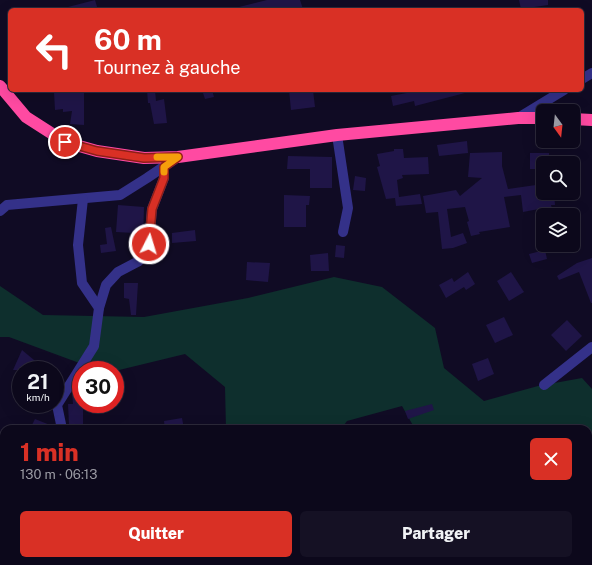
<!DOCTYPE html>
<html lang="fr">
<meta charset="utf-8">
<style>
:root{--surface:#0c081b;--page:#151124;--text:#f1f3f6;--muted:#9a9aa3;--line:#2c293a;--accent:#d93025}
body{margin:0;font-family:"Public Sans",sans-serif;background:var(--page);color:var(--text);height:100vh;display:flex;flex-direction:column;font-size:15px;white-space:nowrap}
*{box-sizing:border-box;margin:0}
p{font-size:13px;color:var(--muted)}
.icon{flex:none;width:22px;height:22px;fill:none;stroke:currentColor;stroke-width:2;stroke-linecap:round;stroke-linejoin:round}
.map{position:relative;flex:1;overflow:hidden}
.side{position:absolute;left:0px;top:425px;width:592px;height:140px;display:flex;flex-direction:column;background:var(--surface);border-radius:12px 12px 0 0;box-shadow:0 4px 16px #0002,0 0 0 1px var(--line)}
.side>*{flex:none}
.top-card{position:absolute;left:8px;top:8px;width:576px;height:84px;border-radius:6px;box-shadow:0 4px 16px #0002,0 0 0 1px var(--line);background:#d93025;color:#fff;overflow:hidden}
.needle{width:26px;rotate:165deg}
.tools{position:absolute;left:536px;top:104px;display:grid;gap:8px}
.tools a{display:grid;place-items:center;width:44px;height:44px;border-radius:6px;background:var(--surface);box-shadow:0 4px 16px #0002,0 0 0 1px var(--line);font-size:20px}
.speed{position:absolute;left:12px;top:361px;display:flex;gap:8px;font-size:20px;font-weight:700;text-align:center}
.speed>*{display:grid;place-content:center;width:52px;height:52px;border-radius:50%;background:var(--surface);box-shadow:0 4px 16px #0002,0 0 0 1px var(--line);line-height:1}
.speed small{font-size:10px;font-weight:400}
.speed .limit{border:6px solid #d22;background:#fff;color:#111}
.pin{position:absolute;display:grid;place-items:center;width:34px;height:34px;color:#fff;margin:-17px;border:2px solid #fff;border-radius:50%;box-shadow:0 1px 4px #0007}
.me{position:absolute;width:44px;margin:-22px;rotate:5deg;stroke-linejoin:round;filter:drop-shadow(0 0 3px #0008)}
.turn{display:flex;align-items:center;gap:14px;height:84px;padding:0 20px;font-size:18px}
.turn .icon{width:52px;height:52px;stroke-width:2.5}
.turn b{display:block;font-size:28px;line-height:34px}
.round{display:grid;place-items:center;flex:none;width:42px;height:42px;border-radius:6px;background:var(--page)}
.headline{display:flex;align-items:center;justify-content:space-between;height:68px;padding:0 20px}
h1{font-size:24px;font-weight:800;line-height:30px;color:var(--accent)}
.button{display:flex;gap:8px;margin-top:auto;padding:8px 20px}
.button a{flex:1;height:46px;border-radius:6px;background:var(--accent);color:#fff;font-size:16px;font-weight:800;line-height:46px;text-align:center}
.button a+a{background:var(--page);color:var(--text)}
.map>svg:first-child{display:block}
.green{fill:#0e2f2d}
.building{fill:#1f1547}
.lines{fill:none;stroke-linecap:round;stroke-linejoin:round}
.minor{stroke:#343189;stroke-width:10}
.highway{stroke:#ff4aa2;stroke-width:12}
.route-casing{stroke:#8d1f18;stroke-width:10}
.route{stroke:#d93025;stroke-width:7}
.slow{stroke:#f59e0b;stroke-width:7}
</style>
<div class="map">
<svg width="592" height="565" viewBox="0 0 592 565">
<rect width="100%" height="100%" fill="#100b24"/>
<g class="green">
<polygon points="334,277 382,287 435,328 444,368 484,401 538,386 582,378 592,389 592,544 588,545 588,429 415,429 402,406 347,421 341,429 226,429 225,387 185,354 115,371 82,364 9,337 0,337 0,286 43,315 144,317 248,298"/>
<polygon points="483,561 578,561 577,565 482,565"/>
</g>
<g class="building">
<polygon points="95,0 98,10 68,10 68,7"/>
<polygon points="267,0 300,0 303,9 298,10 240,10 239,7"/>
<polygon points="519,0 548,0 548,5 521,9"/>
<polygon points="68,90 84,90 84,125 70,124 72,111 63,112 63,109 55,110 54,92 68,91"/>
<polygon points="147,90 155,90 156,101 164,99 167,123 154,124 150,103 148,103"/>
<polygon points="202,90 212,90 214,97 205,99"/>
<polygon points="289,90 313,90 315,107 291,110"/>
<polygon points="422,90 464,90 465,93 415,106 414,101 393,106 391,96"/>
<polygon points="467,141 468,153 439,156 437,145"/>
<polygon points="394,149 403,149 404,158 428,157 429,174 402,175 403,178 397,180 399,197 420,194 422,204 396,206 395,198 386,199 377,167 380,166 377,154 394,151"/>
<polygon points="502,152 502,166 508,189 543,184 543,193 554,193 555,205 551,205 553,212 545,214 544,208 523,212 521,195 504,197 510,227 479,232 480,234 471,236 467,222 469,221 465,207 447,209 451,237 463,233 467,243 453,248 442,249 438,212 426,213 423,196 456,190 460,196 482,178 468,177 470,153"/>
<polygon points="530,153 549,153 549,163 543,163 543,169 530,169"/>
<polygon points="288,156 332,157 332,188 310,188 310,169 287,169"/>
<polygon points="355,176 366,178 365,191 353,190"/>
<polygon points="284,195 310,196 309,205 306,205 306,227 284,227"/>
<polygon points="118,205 144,207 143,242 137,252 134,233 116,232"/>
<polygon points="111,227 116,251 101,253 100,245 107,244 105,228"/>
<polygon points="195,230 196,241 172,243 172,233"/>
<polygon points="336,245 345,246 344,258 335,257"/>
<polygon points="545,250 547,259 532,263 529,254"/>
<polygon points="328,253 329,271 311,271 310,255"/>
<polygon points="592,258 592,303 591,303 579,272 559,280 557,276 577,263"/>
<polygon points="247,262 270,263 268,282 246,280"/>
<polygon points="468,272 475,284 466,290 464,287 446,298 439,285 452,278 454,282"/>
<polygon points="511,272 524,292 509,301 497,281"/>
<polygon points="124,283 138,283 136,315 131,315 129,299 124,298"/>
<polygon points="504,317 513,335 495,343 486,325"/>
<polygon points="567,320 582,336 566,351 551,335"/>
<polygon points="22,350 40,365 37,370 13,370"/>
<polygon points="488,358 494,374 478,381 472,364"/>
<polygon points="73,391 80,391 81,404 83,404 83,425 69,425 68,404 73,404 72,393"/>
<polygon points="432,404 434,410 408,419 405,411"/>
<polygon points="182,418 184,429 165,429 164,421"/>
<polygon points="35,419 55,427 55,429 30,429"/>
</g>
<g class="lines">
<g class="minor">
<polyline points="582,79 592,73"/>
<polyline points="518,118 564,90"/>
<polyline points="337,135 348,208 343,232"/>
<polyline points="0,211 7,205 120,195 147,178 178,157"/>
<polyline points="99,308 106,285 118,272 139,261 149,244 152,209 164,178 164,167"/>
<polyline points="544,385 592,347"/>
<polyline points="62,429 57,405 94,346 99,308 82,283 78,245 83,199"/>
</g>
<g class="highway">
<polyline points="0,86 26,117 65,142 97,151 144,158 178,157 337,135 518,118 543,118"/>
<polyline points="573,119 592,120"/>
</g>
</g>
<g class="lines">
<g class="route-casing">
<polyline id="route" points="65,142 97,151 144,158 178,157 164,167 164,178 152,209 149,244"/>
</g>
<use href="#route" class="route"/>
<polyline class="slow" points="157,157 178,157 164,167 164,172"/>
</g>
</svg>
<div class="tools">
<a><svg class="needle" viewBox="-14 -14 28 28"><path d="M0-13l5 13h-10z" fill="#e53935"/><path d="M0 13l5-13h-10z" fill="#9a9aa3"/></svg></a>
<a><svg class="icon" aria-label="search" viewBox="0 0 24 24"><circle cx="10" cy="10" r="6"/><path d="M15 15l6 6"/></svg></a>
<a><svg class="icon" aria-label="layers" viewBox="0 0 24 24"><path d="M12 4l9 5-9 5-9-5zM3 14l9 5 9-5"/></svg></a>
</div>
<div class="speed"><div>21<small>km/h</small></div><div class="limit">30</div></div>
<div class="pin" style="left:65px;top:142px;background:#d93025"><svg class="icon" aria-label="arrive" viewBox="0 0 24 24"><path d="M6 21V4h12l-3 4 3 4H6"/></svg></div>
<svg class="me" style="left:149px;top:244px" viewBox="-20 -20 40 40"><circle r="17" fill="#d93025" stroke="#fff" stroke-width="3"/><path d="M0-11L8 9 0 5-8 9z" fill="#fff"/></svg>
<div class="top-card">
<div class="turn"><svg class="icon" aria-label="left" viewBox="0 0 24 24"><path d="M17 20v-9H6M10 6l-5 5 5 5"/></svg><div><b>60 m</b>Tournez à gauche</div></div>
</div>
<section class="side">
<div class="headline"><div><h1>1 min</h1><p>130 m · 06:13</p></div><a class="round" style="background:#d93025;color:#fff"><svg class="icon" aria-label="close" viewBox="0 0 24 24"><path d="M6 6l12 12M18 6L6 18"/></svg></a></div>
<div class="button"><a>Quitter</a><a>Partager</a></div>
</section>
</div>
